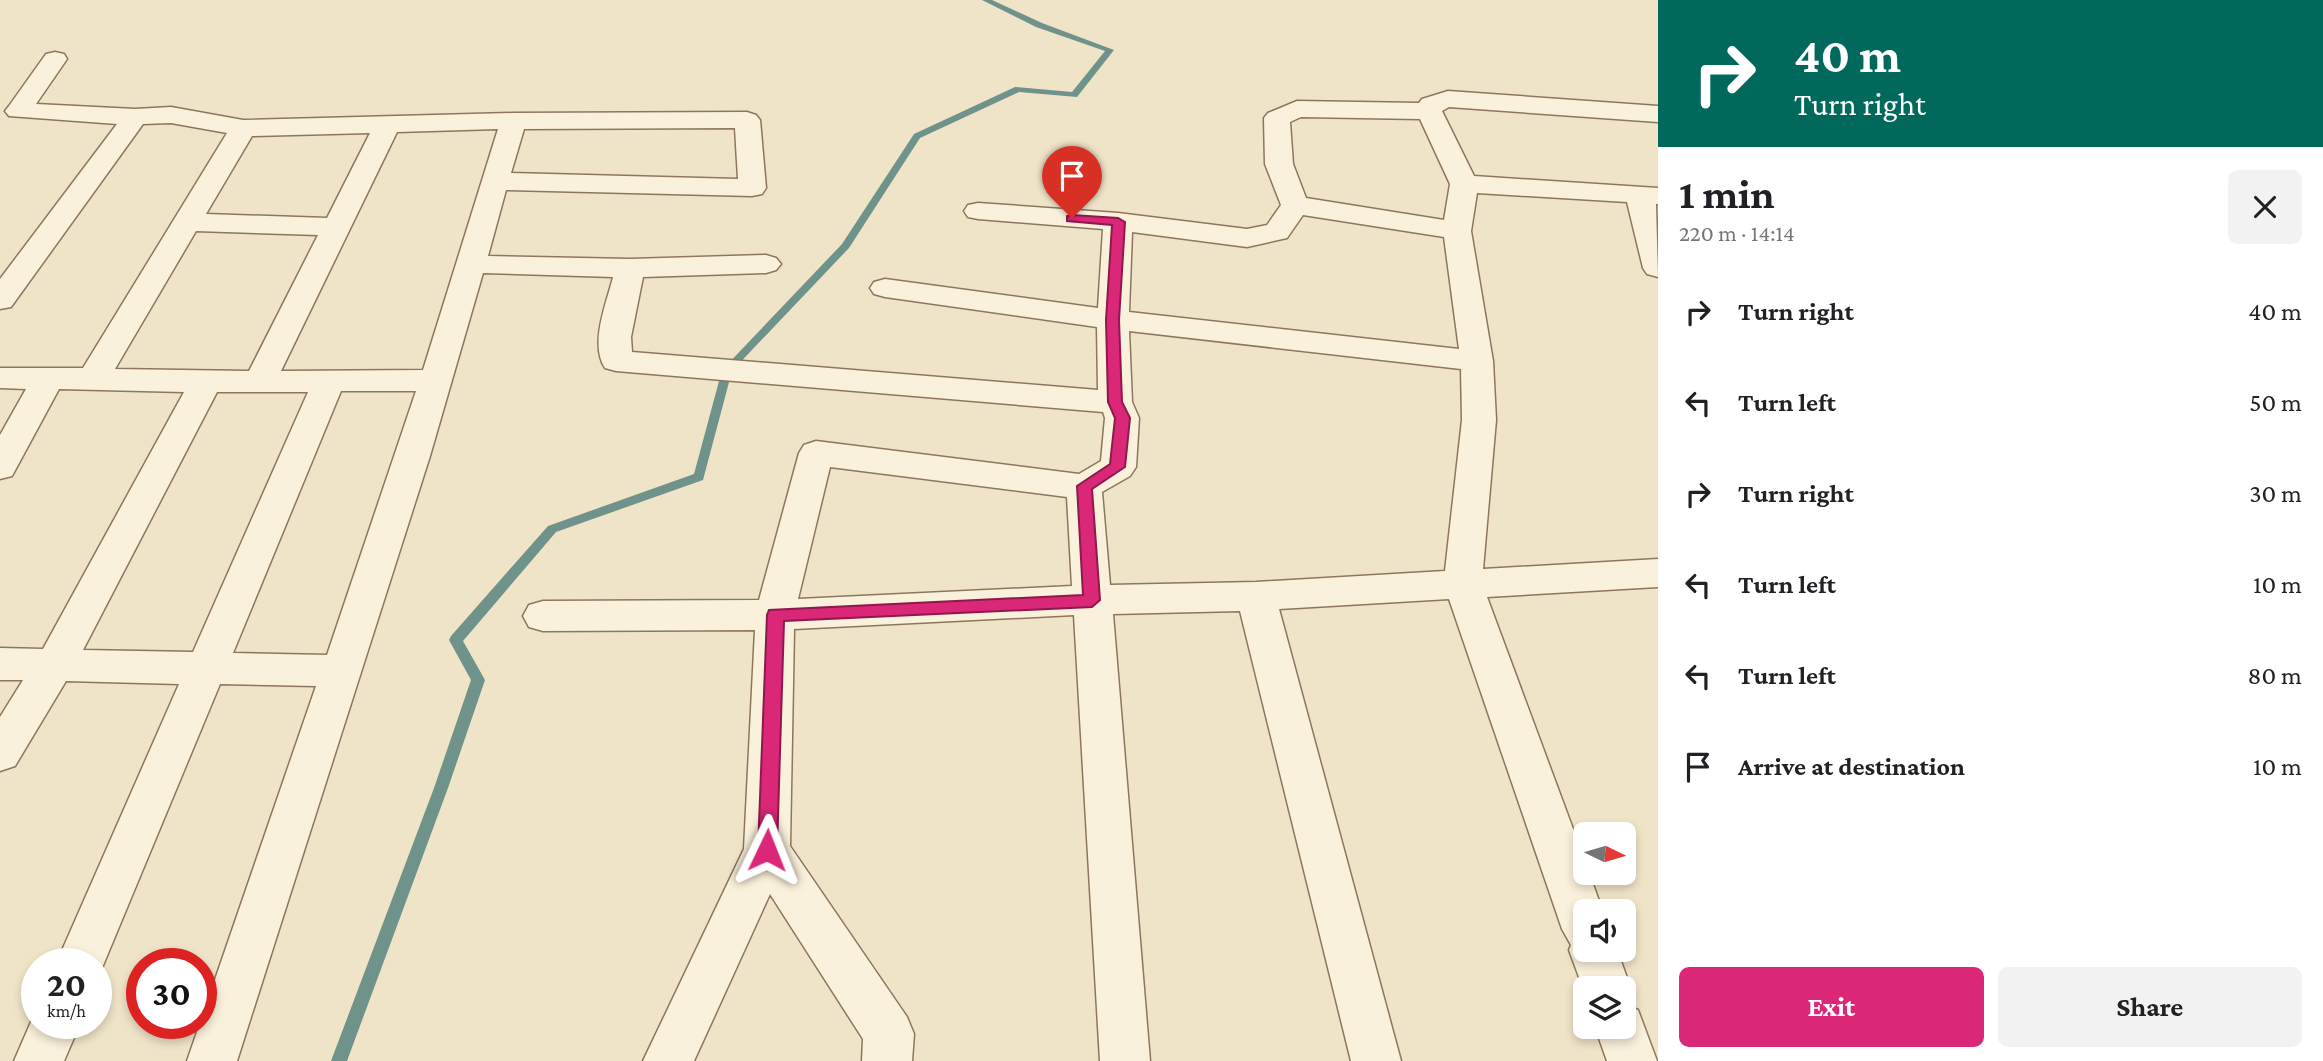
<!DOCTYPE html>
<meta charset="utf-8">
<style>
:root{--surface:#fff;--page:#f2f2f2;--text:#202124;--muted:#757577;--accent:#db2777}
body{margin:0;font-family:"Crimson Pro",serif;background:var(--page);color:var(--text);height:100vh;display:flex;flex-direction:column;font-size:26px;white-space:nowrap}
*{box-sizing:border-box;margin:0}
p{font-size:23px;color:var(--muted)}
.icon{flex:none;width:38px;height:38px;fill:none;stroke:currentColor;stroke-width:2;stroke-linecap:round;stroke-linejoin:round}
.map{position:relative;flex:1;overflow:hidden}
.side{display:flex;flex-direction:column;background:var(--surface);width:665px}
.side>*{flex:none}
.guide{background:#00695c;color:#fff;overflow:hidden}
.needle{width:46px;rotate:95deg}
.controls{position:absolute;left:1573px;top:822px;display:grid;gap:14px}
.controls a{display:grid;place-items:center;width:63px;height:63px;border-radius:10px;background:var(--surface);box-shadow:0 4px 10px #0003;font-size:35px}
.speed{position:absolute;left:21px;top:948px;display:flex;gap:14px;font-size:35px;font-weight:700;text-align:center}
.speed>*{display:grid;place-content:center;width:91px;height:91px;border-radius:50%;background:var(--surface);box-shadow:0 4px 10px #0003;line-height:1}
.speed small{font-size:18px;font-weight:400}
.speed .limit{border:10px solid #d22;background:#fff;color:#111}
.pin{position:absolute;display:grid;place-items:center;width:60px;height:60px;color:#fff;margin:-72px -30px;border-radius:50% 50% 50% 0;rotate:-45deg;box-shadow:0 0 7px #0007}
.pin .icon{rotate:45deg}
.me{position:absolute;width:77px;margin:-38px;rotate:2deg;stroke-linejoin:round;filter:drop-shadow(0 0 5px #0008)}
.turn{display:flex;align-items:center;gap:24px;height:147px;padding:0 21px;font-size:32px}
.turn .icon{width:91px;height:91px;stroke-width:2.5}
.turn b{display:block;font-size:49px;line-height:60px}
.round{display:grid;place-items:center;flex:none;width:74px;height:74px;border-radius:10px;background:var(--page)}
.head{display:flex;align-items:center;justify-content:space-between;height:119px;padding:0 21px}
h1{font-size:42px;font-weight:700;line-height:52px}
.cta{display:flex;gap:14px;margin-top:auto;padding:14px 21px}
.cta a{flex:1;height:80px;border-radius:10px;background:var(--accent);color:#fff;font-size:28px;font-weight:700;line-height:80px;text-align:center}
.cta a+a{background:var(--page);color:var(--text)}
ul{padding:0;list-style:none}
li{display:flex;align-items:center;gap:21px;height:91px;padding:0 21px}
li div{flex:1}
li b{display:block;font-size:26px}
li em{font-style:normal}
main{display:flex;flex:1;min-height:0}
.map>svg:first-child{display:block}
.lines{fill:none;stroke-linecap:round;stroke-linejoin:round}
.stream{fill:#6f938a;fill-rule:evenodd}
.minor-casing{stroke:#8d765c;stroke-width:3}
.minor{fill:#faf1dc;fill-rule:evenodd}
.route{fill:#db2777;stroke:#8e194d;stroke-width:2}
</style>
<main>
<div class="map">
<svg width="1658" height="1061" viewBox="0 0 1658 1061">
<rect width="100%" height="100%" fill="#f0e4c8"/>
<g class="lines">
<polygon class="stream" points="982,0 992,0 1042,23 1114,50 1077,97 1019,92 920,138 849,248 732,371 703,480 556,532 463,641 485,680 448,788 347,1061 331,1061 434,788 471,680 449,640 451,636 548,526 694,474 722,370 842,244 914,134 1015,87 1072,92 1105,51 1036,27"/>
<g class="minor-casing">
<g id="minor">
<path d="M55,52l9,2 3,5 -31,45 99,5 36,-2 72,13 270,-7 234,-1 9,3 4,5 6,68 -4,6 -10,2 -246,-6 -18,66 142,3 136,-4 10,3 5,6 -5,6 -10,3 -123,4 -12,60 1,15 466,38 -1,-63 -212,-30 -11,-3 -4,-6 4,-6 11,-3 213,29 5,-79 -125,-10 -10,-2 -4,-6 4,-6 10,-2 140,10 129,16 20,-4 14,-20 -16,-41 -1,-46 4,-5 29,-12 122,2 3,-4 26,-8 210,15v16l-209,-15 -7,4 32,65 184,12v16h-2l2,73 -11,-3 -4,-6 -16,-66 -150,-9 -6,38 22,130 3,59 -13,149 175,-10v28l-171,10 99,267v9h3l14,39h-17v38h31l14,39 -6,16 13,5 19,51h-50l-12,-34h29v-38h-38v7l-17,-46 2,-5 -9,-16 -113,-330 -170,10 122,452h-50l-111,-450 -127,3 37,447h-50l-26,-446 -280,14 -4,217 117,171 7,17 -2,27h-50l1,-22 -93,-145 -76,167h-51l101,-212 11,-219 -212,1 -14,-4 -6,-11 6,-11 14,-4 216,-1 40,-147 5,-8 12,-4 263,33 22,-13 4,-43 -2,-6 -487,-41 -11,-3c-16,-24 2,-66 8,-91l-130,-4 -53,183 -193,605h-50l129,-375 -96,-2 -123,296 -1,-16h-40l123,-280 -113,-3 -51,85 -15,5v-54l23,-37h-23v-32l43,1 141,-257 -125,-3 -47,87 -12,3v-44l26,-46 -26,-1v-20h83l144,-235 -56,-10 -28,1 -132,183 -11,2v-30l117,-155 -108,-8 -4,-5 4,-5 37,-52zM1301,117l119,2 30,65 -6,36 -138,-22 -13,-34 -3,-42zM735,128l3,51 -227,-6 13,-44zM498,129l-75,241 -142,1 116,-239zM370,133l-43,85 -121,-4 46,-78zM1303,215l141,22 15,112 -330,-37 3,-80 115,15 40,-9zM196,231l122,4 -69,136 -134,-2zM1129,331l332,38 1,51 -17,151 -189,11 -146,3 -8,-93 28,-16 6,-9 3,-49 -7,-16zM341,391h75l-89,264 -94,-2zM217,392h91l-115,260 -110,-2zM830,467l237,30 5,89 -274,13z"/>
<polygon points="37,1008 37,1024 80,1024 64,1061 14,1061"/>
</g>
</g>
<use href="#minor" class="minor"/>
</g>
<polygon class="route" points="1072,215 1118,218 1125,222 1119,320 1122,402 1130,418 1125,467 1092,489 1100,600 1092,607 784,621 777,850 774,856 767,859 760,856 758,850 767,615 769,610 1083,595 1077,486 1110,464 1115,418 1108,402 1106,320 1112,225 1067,221 1067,216"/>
</svg>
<div class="controls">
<a><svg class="needle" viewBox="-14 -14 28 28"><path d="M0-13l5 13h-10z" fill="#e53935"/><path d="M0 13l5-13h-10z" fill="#757577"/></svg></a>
<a><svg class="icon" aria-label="sound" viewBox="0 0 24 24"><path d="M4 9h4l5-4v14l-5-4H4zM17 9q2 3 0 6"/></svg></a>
<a><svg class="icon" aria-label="layers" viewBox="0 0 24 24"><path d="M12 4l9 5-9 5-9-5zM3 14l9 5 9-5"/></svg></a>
</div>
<div class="speed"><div>20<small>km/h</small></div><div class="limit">30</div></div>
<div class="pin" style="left:1072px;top:218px;background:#d93025"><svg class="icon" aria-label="arrive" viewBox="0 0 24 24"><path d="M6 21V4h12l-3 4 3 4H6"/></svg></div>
<svg class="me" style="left:767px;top:850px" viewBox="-20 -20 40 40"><path d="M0-17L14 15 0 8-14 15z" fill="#db2777" stroke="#fff" stroke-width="4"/></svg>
</div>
<section class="side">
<div class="guide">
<div class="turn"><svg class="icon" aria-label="right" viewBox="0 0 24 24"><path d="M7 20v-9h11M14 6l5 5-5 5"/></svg><div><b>40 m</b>Turn right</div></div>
</div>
<div class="head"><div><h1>1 min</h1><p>220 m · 14:14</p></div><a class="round"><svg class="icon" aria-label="close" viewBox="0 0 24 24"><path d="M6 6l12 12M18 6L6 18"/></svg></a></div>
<ul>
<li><svg class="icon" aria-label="right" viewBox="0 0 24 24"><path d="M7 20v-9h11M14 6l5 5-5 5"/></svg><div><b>Turn right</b></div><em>40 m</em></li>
<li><svg class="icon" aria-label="left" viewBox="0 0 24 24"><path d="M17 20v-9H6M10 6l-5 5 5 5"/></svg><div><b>Turn left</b></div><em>50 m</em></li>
<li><svg class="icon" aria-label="right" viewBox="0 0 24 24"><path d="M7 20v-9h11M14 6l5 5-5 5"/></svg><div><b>Turn right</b></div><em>30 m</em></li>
<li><svg class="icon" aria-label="left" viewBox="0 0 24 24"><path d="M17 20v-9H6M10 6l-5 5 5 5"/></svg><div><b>Turn left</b></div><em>10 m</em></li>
<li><svg class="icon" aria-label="left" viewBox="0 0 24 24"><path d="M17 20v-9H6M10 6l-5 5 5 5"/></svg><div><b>Turn left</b></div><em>80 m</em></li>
<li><svg class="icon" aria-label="arrive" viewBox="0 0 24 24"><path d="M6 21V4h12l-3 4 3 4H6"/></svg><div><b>Arrive at destination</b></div><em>10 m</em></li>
</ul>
<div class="cta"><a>Exit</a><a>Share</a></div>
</section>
</main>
